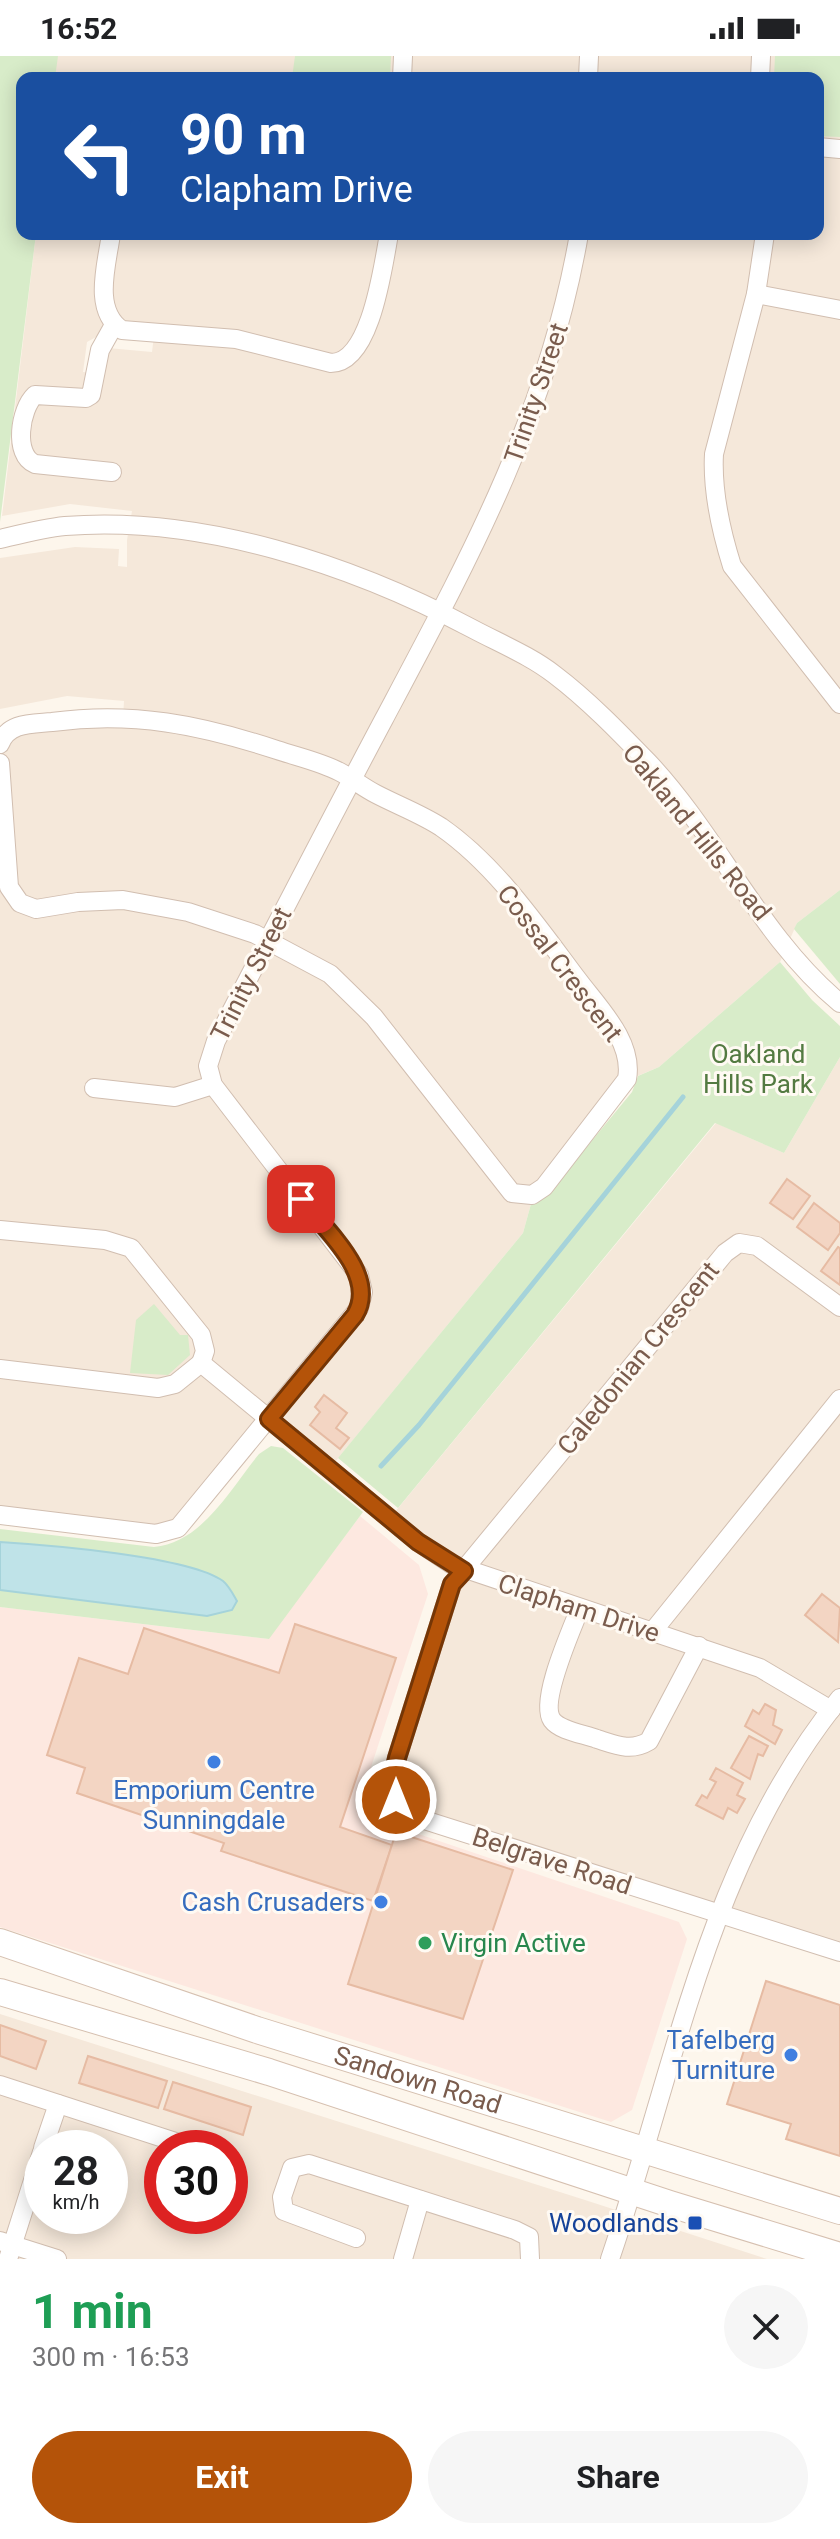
<!DOCTYPE html>
<meta charset="utf-8">
<style>
:root{--surface:#fff;--page:#f6f6f6;--text:#202124;--muted:#757577;--accent:#b45309}
body{margin:0;font-family:Roboto,sans-serif;background:var(--page);color:var(--text);height:100vh;display:flex;flex-direction:column;font-size:30px;white-space:nowrap}
*{box-sizing:border-box;margin:0}
p{font-size:26px;color:var(--muted)}
.icon{flex:none;width:44px;height:44px;fill:none;stroke:currentColor;stroke-width:2;stroke-linecap:round;stroke-linejoin:round}
.map{position:relative;height:2203px;overflow:hidden}
.drawer{display:flex;flex-direction:column;background:var(--surface);flex:1}
.drawer>*{flex:none}
.guide{position:absolute;left:16px;top:16px;width:808px;height:168px;border-radius:16px;box-shadow:0 4px 20px #0003;background:#1a4fa0;color:#fff;overflow:hidden}
.speed{position:absolute;left:24px;top:2074px;display:flex;gap:16px;font-size:40px;font-weight:700;text-align:center}
.speed>*{display:grid;place-content:center;width:104px;height:104px;border-radius:50%;background:var(--surface);box-shadow:0 4px 20px #0003;line-height:1}
.speed small{font-size:20px;font-weight:400}
.speed .limit{border:12px solid #d22;background:#fff;color:#111}
.pin{position:absolute;display:grid;place-items:center;width:68px;height:68px;color:#fff;margin:-34px;border-radius:16px;box-shadow:0 4px 12px #0006}
.me{position:absolute;width:88px;margin:-44px;rotate:0deg;stroke-linejoin:round;filter:drop-shadow(0 0 6px #0008)}
.turn{display:flex;align-items:center;gap:28px;height:168px;padding:0 32px;font-size:36px}
.turn .icon{width:104px;height:104px;stroke-width:2.5}
.turn b{display:block;font-size:56px;line-height:68px}
.round{display:grid;place-items:center;flex:none;width:84px;height:84px;border-radius:42px;background:var(--page)}
.overview{display:flex;align-items:center;justify-content:space-between;height:136px;padding:0 32px}
h1{font-size:48px;font-weight:700;line-height:60px;color:#1e9e55}
.button{display:flex;gap:16px;margin-top:auto;padding:16px 32px}
.button a{flex:1;height:92px;border-radius:48px;background:var(--accent);color:#fff;font-size:32px;font-weight:700;line-height:92px;text-align:center}
.button a+a{background:var(--page);color:var(--text)}
.status{display:flex;justify-content:space-between;align-items:center;height:56px;padding:0 40px;background:var(--surface);direction:ltr}
.status svg{height:22px;fill:currentColor}
.map>svg:first-child{display:block}
.residential{fill:#f5e8da;fill-rule:evenodd}
.commercial{fill:#fde8e0}
.green{fill:#d8ecc9}
.water{fill:#bfe3e8;stroke:#a5d3da;stroke-width:2}
.lines{fill:none;stroke-linecap:round;stroke-linejoin:round}
.stream{stroke:#a5d3da;stroke-width:5}
.building{fill:#f3d5c3;stroke:#e6bba3;stroke-width:2}
.minor-casing{stroke:#d1beb0;stroke-width:20}
.secondary-casing{stroke:#d6c0b0;stroke-width:28}
.minor{stroke:#fff;stroke-width:18}
.secondary{stroke:#fff;stroke-width:26}
.route-casing{stroke:#753606;stroke-width:20}
.route{stroke:#b45309;stroke-width:14}
.shop-dot{fill:#3f7fe0;stroke:#fffaf3;stroke-width:3}
.leisure-dot{fill:#2e9e5b;stroke:#fffaf3;stroke-width:3}
.transit-dot{fill:#1a4fb4;stroke:#fffaf3;stroke-width:3}
.labels{text-anchor:middle;dominant-baseline:central;stroke-width:6;stroke-linejoin:round;paint-order:stroke}
.street-label{font-size:26px;fill:#7a5c4d;stroke:#fffaf3}
.park-label{font-size:26px;fill:#537a41;stroke:#fffaf3}
.shop-label{font-size:26px;fill:#366cbe;stroke:#fffaf3;text-anchor:end}
.leisure-label{font-size:26px;fill:#27864d;stroke:#fffaf3;text-anchor:start}
.transit-label{font-size:26px;fill:#164399;stroke:#fffaf3;text-anchor:end}
</style>
<div class="status"><b>16:52</b><svg viewBox="0 0 49 12"><path d="M0 12V9h3v3zM5 12V6h3v6zM10 12V3h3v9zM15 12V0h3v12zM26 1h20v11H26zM47 4h2v5h-2z"/></svg></div>
<div class="map">
<svg width="840" height="2203" viewBox="0 0 840 2203">
<rect width="100%" height="100%" fill="#fdf6ec"/>
<g class="residential">
<path d="M57,0h783v834l-43,33 -17,39 -121,105 -31,13 -97,124 -8,29 -193,235 -60,-49 -91,109 -179,-12v-776l2,-3 121,-19 1,-17 -57,-5 -67,13v-151l75,-11 44,2 -1,17 9,1v-27l5,-29 -62,-7 -68,12 34,-282h782v-156h-764zM114,271l40,9 -2,16 -44,-4 -3,26 -22,-2 4,-30z"/>
<polygon points="840,1001 840,1897 418,1762 392,1730 464,1514 390,1462 716,1067 784,1097"/>
<path d="M0,1958l585,186 182,59h-767zM42,2092h68v68h-68zM162,2092h68v68h-68z"/>
</g>
<polygon class="commercial" points="360,1460 419,1509 428,1538 371,1711 383,1766 679,1866 687,1883 632,2054 611,2066 0,1871 0,1551 268,1583"/>
<g class="green">
<polygon points="0,0 58,0 55,22 22,22 22,178 36,178 0,466"/>
<polygon points="295,0 391,0 390,22 292,22"/>
<polygon points="775,0 840,0 840,81 818,80 818,22 774,22"/>
<polygon points="840,834 840,928 794,873 797,867"/>
<polygon points="780,906 812,944 840,970 840,1001 784,1097 715,1067 398,1452 338,1402 523,1177 531,1148 547,1139 632,1036 638,1020 659,1011"/>
<polygon points="154,1248 180,1279 188,1279 190,1299 168,1319 130,1317 136,1264"/>
<path d="M271,1390l12,2 80,64 -94,127 -269,-32v-78l154,18c48,-4 77,-59 105,-93z"/>
</g>
<path class="water" d="M0,1486c47,3 188,14 223,39 6,5 10,13 14,20l-5,9 -25,6 -207,-26z"/>
<g class="lines">
<polyline class="stream" points="381,1410 419,1369 683,1041"/>
</g>
<g class="building">
<polygon points="787,1123 810,1140 793,1163 770,1147"/>
<polygon points="814,1147 840,1167 840,1177 828,1194 797,1171"/>
<polygon points="838,1191 840,1192 840,1229 821,1215"/>
<polygon points="324,1339 347,1357 336,1372 349,1382 340,1393 310,1369 320,1356 315,1351"/>
<polygon points="822,1538 840,1552 838,1586 805,1559"/>
<polygon points="295,1568 396,1602 340,1771 392,1789 373,1845 221,1795 224,1787 77,1737 85,1712 47,1699 79,1602 128,1618 144,1572 279,1617"/>
<polygon points="765,1648 776,1654 773,1669 782,1674 775,1688 745,1670 753,1654 759,1658"/>
<polygon points="749,1680 768,1690 763,1700 758,1698 750,1723 731,1712"/>
<polygon points="716,1712 743,1727 737,1739 745,1743 737,1757 728,1752 723,1763 696,1749 702,1739 707,1742 716,1726 710,1723"/>
<polygon points="396,1776 513,1814 463,1963 348,1928"/>
<polygon points="766,1925 840,1949 840,2100 786,2083 791,2068 727,2048"/>
<polygon points="0,1969 46,1985 36,2013 0,2000"/>
<polygon points="88,2000 167,2025 158,2052 79,2027"/>
<polygon points="173,2026 251,2051 243,2079 164,2053"/>
</g>
<g class="lines">
<g class="minor-casing">
<g id="minor">
<polyline points="402,22 403,0"/>
<polyline points="588,22 589,0"/>
<polyline points="760,22 761,0"/>
<polyline points="818,91 840,93"/>
<path d="M111,178c-4,30 -19,76 11,96l114,9 95,24c40,0 52,-97 58,-129"/>
<path d="M765,178l-9,60 -42,160c-2,36 7,77 18,112l108,138"/>
<polyline points="756,238 840,254"/>
<path d="M112,416l-77,-8c-22,-9 -15,-55 0,-69l51,3 5,-3 9,-45 14,-25"/>
<path d="M0,483c21,-5 44,-11 65,-13 137,-11 287,39 406,102 28,15 60,28 84,47 33,25 64,57 93,87 70,74 113,176 192,241"/>
<path d="M0,688c8,-22 32,-20 52,-22 81,-11 149,3 225,28 21,7 44,12 63,22 13,7 24,16 36,22 21,11 45,20 65,33 55,38 97,100 137,153 21,28 56,62 49,99l-83,108 -12,8 -20,-2 -138,-176 -44,-43 -75,-40 -67,-22 -65,-12 -45,2 -42,7 -16,-6 -11,-16 -9,-124"/>
<polyline points="94,1032 175,1041 213,1029"/>
<polyline points="0,1174 105,1184 131,1192 201,1279 205,1295 201,1307"/>
<path d="M840,1251l-83,-61 -18,-3 -14,10 -273,331 -55,174c-8,26 -6,47 21,60l422,134"/>
<polyline points="0,1313 158,1332 175,1328 201,1307 418,1486 451,1508 760,1612 831,1654"/>
<path d="M0,1459l156,19 22,-6 181,-220 4,-16 -4,-17 -146,-190 -5,-19 8,-25c56,-108 111,-215 168,-322 85,-160 164,-304 195,-485"/>
<path d="M580,1552c-8,21 -41,93 -28,112 8,11 32,14 45,19 19,6 34,13 52,2l50,-95"/>
<polyline points="653,1575 840,1343"/>
<polyline points="0,2029 191,2091"/>
<polyline points="43,2092 58,2048"/>
<polyline points="356,2182 284,2155 282,2141 292,2112 309,2108 515,2174 529,2181 530,2203"/>
<polyline points="0,2185 57,2203"/>
<polyline points="8,2203 42,2096"/>
<polyline points="403,2203 420,2144"/>
<path d="M610,2203c66,-193 98,-398 230,-561"/>
</g>
</g>
<g class="secondary-casing">
<g id="secondary">
<path id="s1" d="M0,1886l257,88 583,181"/>
<polyline points="0,1936 269,2016 670,2148 840,2200"/>
</g>
</g>
<use href="#minor" class="minor"/>
<use href="#secondary" class="secondary"/>
</g>
<g class="lines">
<g class="route-casing">
<path id="route" d="M301,1143c23,30 78,76 54,116l-86,104 149,123 46,29 -12,13 -55,174 -6,28 5,14"/>
</g>
<use href="#route" class="route"/>
</g>
<g class="shop-dot">
<circle cx="214" cy="1706" r="8"/>
<circle cx="381" cy="1846" r="8"/>
<circle cx="791" cy="1999" r="8"/>
</g>
<circle class="leisure-dot" cx="425" cy="1887" r="8"/>
<rect class="transit-dot" x="687" y="2159" width="16" height="16" rx="4"/>
<g class="labels">
<g class="street-label">
<text transform="translate(536 337) rotate(-71)">Trinity Street</text>
<text transform="translate(697 776) rotate(51)">Oakland Hills Road</text>
<text transform="translate(560 907) rotate(53)">Cossal Crescent</text>
<text transform="translate(251 918) rotate(-63)">Trinity Street</text>
<text transform="translate(638 1302) rotate(-51)">Caledonian Crescent</text>
<text transform="translate(579 1552) rotate(18)">Clapham Drive</text>
<text transform="translate(552 1805) rotate(18)">Belgrave Road</text>
<text stroke="none"><textPath href="#s1" startOffset="440">Sandown Road</textPath></text>
</g>
<g class="park-label">
<text x="758" y="998">Oakland<tspan x="758" dy="30">Hills Park</tspan></text>
</g>
<g class="shop-label">
<text x="214" y="1734" text-anchor="middle">Emporium Centre<tspan x="214" dy="30">Sunningdale</tspan></text>
<text x="365" y="1846">Cash Crusaders</text>
<text x="775" y="1984">Tafelberg<tspan x="775" dy="30">Turniture</tspan></text>
</g>
<g class="leisure-label">
<text x="441" y="1887">Virgin Active</text>
</g>
<g class="transit-label">
<text x="679" y="2167">Woodlands</text>
</g>
</g>
</svg>
<div class="speed"><div>28<small>km/h</small></div><div class="limit">30</div></div>
<div class="pin" style="left:301px;top:1143px;background:#d93025"><svg class="icon" aria-label="arrive" viewBox="0 0 24 24"><path d="M6 21V4h12l-3 4 3 4H6"/></svg></div>
<svg class="me" style="left:396px;top:1744px" viewBox="-20 -20 40 40"><circle r="17" fill="#b45309" stroke="#fff" stroke-width="3"/><path d="M0-11L8 9 0 5-8 9z" fill="#fff"/></svg>
<div class="guide">
<div class="turn"><svg class="icon" aria-label="left" viewBox="0 0 24 24"><path d="M17 20v-9H6M10 6l-5 5 5 5"/></svg><div><b>90 m</b>Clapham Drive</div></div>
</div>
</div>
<section class="drawer">
<div class="overview"><div><h1>1 min</h1><p>300 m · 16:53</p></div><a class="round"><svg class="icon" aria-label="close" viewBox="0 0 24 24"><path d="M6 6l12 12M18 6L6 18"/></svg></a></div>
<div class="button"><a>Exit</a><a>Share</a></div>
</section>
